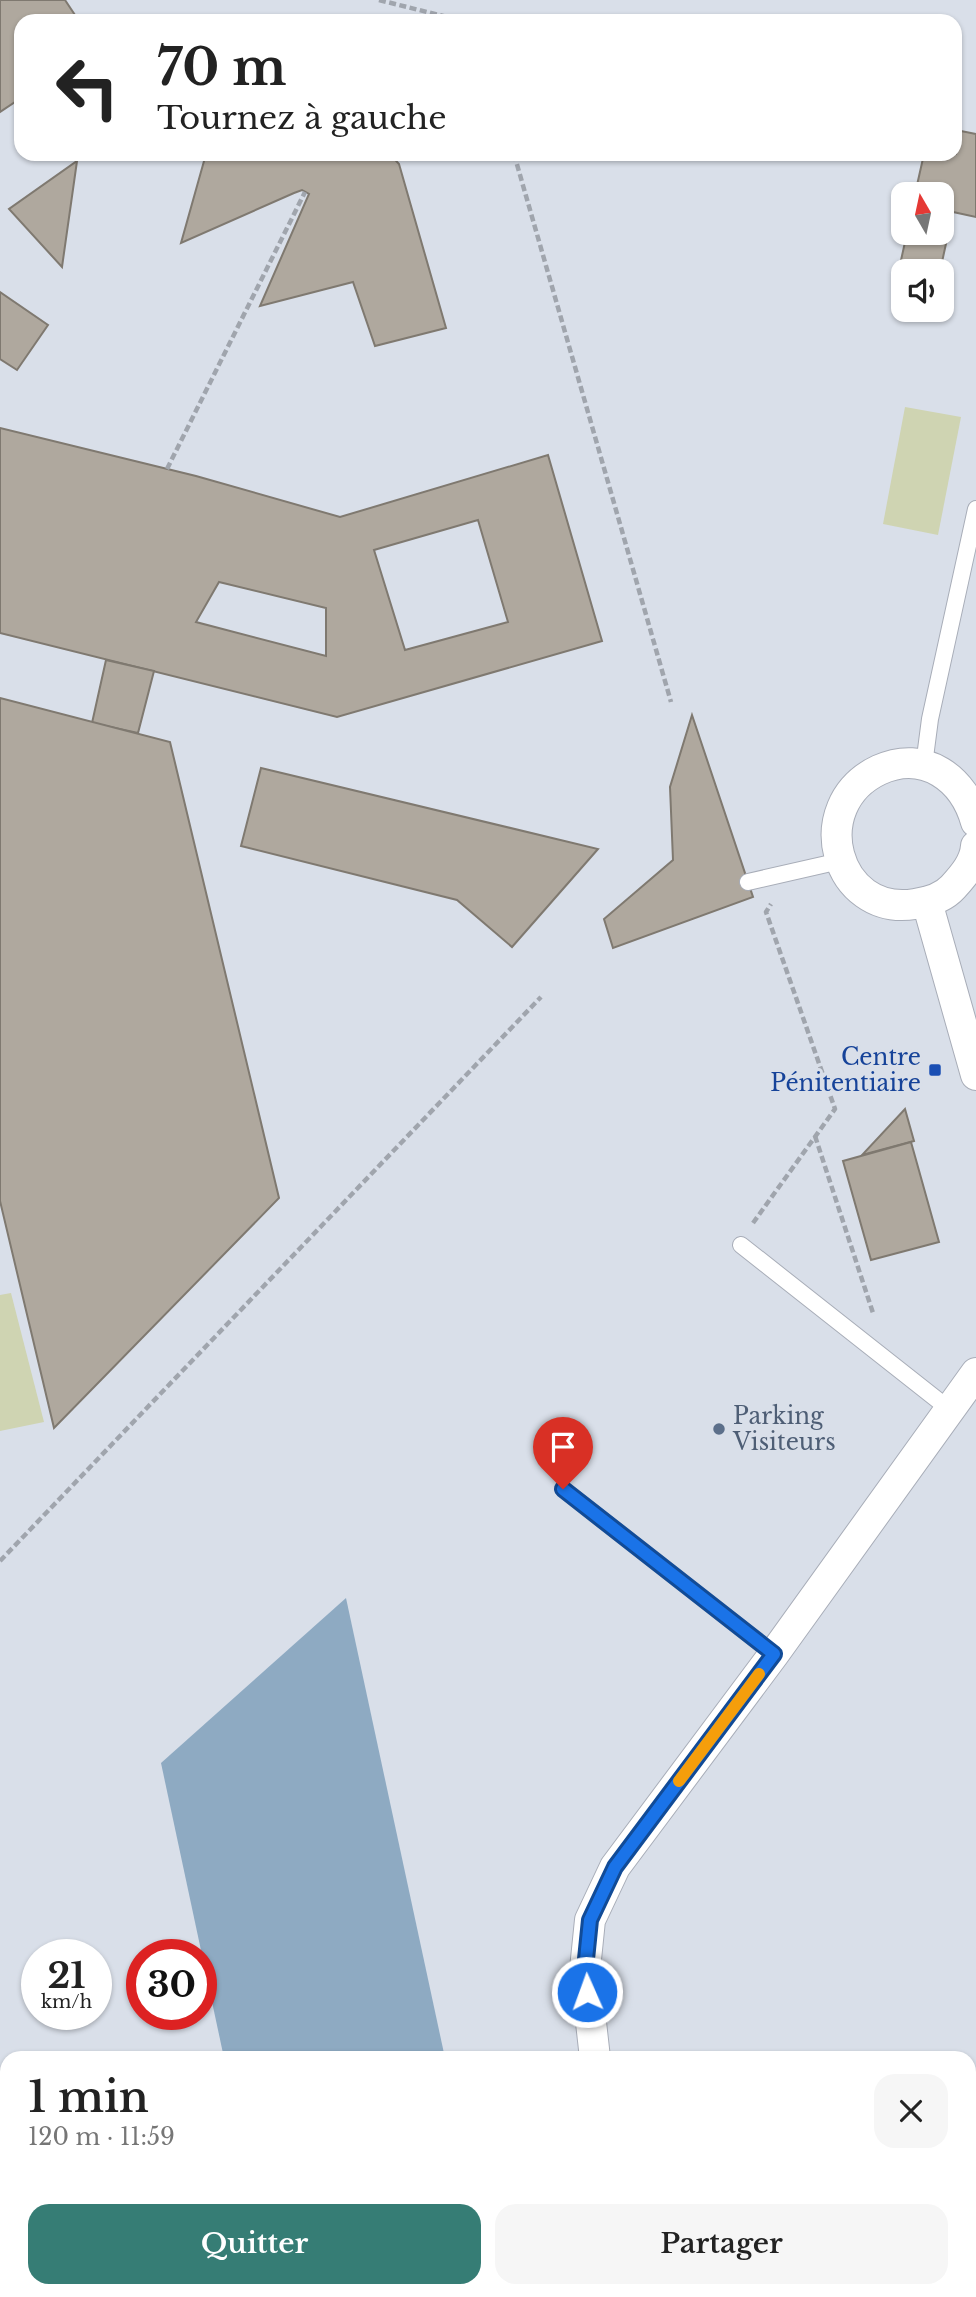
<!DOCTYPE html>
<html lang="fr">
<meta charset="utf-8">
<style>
:root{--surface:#fff;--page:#f6f6f6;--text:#222;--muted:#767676;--accent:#367d75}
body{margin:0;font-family:"Libre Baskerville",serif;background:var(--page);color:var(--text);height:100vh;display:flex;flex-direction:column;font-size:26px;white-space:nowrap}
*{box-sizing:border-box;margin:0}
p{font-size:23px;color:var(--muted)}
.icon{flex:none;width:38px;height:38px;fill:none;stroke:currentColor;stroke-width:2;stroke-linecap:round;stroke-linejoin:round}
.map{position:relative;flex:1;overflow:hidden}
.panel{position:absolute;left:0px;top:2051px;width:976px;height:247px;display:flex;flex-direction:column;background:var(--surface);border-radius:21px 21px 0 0;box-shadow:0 2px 5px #0004}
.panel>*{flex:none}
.banner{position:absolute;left:14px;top:14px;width:948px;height:147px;border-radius:21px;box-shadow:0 2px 5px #0004;background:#fff;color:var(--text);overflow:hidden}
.needle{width:46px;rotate:351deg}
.controls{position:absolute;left:891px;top:182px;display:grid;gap:14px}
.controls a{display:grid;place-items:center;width:63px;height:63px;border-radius:14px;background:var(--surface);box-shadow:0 2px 5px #0004;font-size:35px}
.speed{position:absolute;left:21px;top:1939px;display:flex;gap:14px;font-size:35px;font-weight:700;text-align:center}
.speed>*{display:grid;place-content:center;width:91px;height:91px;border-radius:50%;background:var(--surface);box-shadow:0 2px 5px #0004;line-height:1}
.speed small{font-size:18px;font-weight:400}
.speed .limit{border:10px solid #d22;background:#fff;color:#111}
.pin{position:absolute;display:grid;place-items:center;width:60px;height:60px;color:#fff;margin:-72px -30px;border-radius:50% 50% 50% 0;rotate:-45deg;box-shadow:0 0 7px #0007}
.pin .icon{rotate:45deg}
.me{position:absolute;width:77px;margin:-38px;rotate:358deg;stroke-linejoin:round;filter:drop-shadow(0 0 5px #0008)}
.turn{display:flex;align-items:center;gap:24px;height:147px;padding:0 28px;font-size:32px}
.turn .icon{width:91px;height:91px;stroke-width:2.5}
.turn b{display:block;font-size:49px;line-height:60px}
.round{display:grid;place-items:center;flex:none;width:74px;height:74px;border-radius:21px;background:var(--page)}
.overview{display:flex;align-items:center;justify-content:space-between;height:119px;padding:0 28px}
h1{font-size:42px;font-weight:600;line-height:52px}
.cta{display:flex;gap:14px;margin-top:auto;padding:14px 28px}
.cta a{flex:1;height:80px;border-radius:21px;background:var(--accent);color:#fff;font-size:28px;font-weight:600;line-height:80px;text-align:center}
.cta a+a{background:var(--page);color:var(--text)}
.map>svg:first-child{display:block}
.green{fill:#cfd4b2}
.water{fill:#8eaac2}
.building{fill:#afa89e;stroke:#7f7970;stroke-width:2;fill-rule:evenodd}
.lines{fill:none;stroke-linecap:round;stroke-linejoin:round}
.lane-casing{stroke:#a8adb8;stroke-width:18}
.street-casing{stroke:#a8adb8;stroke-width:32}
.secondary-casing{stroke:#a8adb8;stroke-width:41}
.path{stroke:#a0a5ad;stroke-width:4.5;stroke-dasharray:7 3.5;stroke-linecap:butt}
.lane{stroke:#fff;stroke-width:16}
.street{stroke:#fff;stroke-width:30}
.secondary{stroke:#fff;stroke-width:38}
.route-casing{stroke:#114b97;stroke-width:18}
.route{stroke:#1a73e8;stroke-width:12}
.slow{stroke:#f59e0b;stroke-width:12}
.transit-dot{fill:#1a4fb4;stroke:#d9dfe9;stroke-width:2.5}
.service-dot{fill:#5c6f8a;stroke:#d9dfe9;stroke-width:2.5}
.labels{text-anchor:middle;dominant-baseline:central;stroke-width:6;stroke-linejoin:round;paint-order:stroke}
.transit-label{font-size:23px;fill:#164399;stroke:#d9dfe9;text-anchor:end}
.service-label{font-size:23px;fill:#4e5e75;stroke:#d9dfe9;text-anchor:start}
</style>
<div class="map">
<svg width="976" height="2297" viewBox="0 0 976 2297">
<rect width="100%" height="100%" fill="#d9dfe9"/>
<g class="green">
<polygon points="905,407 961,417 938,535 883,524"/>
<polygon points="11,1293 44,1422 0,1431 0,1295"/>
</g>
<polygon class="water" points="346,1598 445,2058 224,2058 161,1763"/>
<g class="building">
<polygon points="0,0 65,0 79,21 21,21 21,98 0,112"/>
<polygon points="956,130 976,134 976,217 953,212 940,271 903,271 903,285 896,283 907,233 942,233 942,194 915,194 924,154 956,154"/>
<polygon points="206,154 390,154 399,164 446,328 375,346 353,282 260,306 309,194 302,190 294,193 181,243"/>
<polygon points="77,161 62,267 9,209"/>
<polygon points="0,292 48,325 17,370 0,359"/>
<path d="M0,428l196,48 144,41 208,-62 54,186 -265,76 -337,-84zM478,520l30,102 -103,28 -31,-100zM219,582l107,26v48l-130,-34z"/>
<polygon points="106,660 154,671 138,733 92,723"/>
<polygon points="0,698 170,742 279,1198 54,1428 0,1201"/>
<polygon points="692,715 753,897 613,948 604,919 673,860 670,787"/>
<polygon points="261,768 598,849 512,947 457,900 241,846"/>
<polygon points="905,1109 914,1141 862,1155"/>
<polygon points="911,1142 939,1242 871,1260 843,1161"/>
</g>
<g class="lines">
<g class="lane-casing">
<g id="lane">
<polyline points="924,765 930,719 976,509"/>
<polyline points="748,882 840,861"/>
<polyline points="741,1245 949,1409"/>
<polyline points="563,1489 774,1654"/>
</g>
</g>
<g class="street-casing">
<g id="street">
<path d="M976,822c-12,-43 -51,-73 -97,-52 -74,35 -44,147 36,134 14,-2 29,-7 38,-17 11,-12 22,-25 23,-41"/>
<polyline points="927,902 976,1075"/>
<polyline points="595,2058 585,1969 590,1920 615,1867 774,1654 976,1373"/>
<polyline points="0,2294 12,2297"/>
<polyline points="212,2297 261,2291"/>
</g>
</g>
<g class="secondary-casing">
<g id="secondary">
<polyline points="970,2220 976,2220"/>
<polyline points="580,2291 585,2297"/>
<polyline points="659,2297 665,2291"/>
</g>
</g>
<g class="path">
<polyline points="379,0 463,21"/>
<polyline points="514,154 671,702"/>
<polyline points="167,469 305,192"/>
<polyline points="815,1136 873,1313"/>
<polyline points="753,1223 835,1109 766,912 771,904"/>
<polyline points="0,1561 541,997"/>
</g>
<use href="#lane" class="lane"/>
<use href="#street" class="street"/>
<use href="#secondary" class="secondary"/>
</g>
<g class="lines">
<g class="route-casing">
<polyline id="route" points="563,1489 774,1654 615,1867 590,1920 585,1969 587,1992"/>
</g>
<use href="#route" class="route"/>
<polyline class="slow" points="679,1781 759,1674"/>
</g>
<rect class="transit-dot" x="928" y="1063" width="14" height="14" rx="3.5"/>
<circle class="service-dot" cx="719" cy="1429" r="7"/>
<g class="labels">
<g class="transit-label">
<text x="921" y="1057">Centre<tspan x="921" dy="26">Pénitentiaire</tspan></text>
</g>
<g class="service-label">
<text x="733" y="1416">Parking<tspan x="733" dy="26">Visiteurs</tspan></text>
</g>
</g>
</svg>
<div class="controls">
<a><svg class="needle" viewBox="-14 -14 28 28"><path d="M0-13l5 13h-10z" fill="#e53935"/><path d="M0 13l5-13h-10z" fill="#767676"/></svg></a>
<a><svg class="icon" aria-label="sound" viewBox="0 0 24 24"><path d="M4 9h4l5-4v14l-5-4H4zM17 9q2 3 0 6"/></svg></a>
</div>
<div class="speed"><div>21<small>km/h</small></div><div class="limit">30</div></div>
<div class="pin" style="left:563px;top:1489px;background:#d93025"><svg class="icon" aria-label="arrive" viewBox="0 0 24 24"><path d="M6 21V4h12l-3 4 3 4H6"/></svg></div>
<svg class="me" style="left:587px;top:1992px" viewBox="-20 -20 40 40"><circle r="17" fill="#1a73e8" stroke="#fff" stroke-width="3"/><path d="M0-11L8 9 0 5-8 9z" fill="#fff"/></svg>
<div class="banner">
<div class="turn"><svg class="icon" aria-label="left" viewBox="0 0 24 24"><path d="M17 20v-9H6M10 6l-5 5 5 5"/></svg><div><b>70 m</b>Tournez à gauche</div></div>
</div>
<section class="panel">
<div class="overview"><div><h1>1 min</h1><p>120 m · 11:59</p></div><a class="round"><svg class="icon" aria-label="close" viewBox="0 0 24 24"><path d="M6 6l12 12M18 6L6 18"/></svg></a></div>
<div class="cta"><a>Quitter</a><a>Partager</a></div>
</section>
</div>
